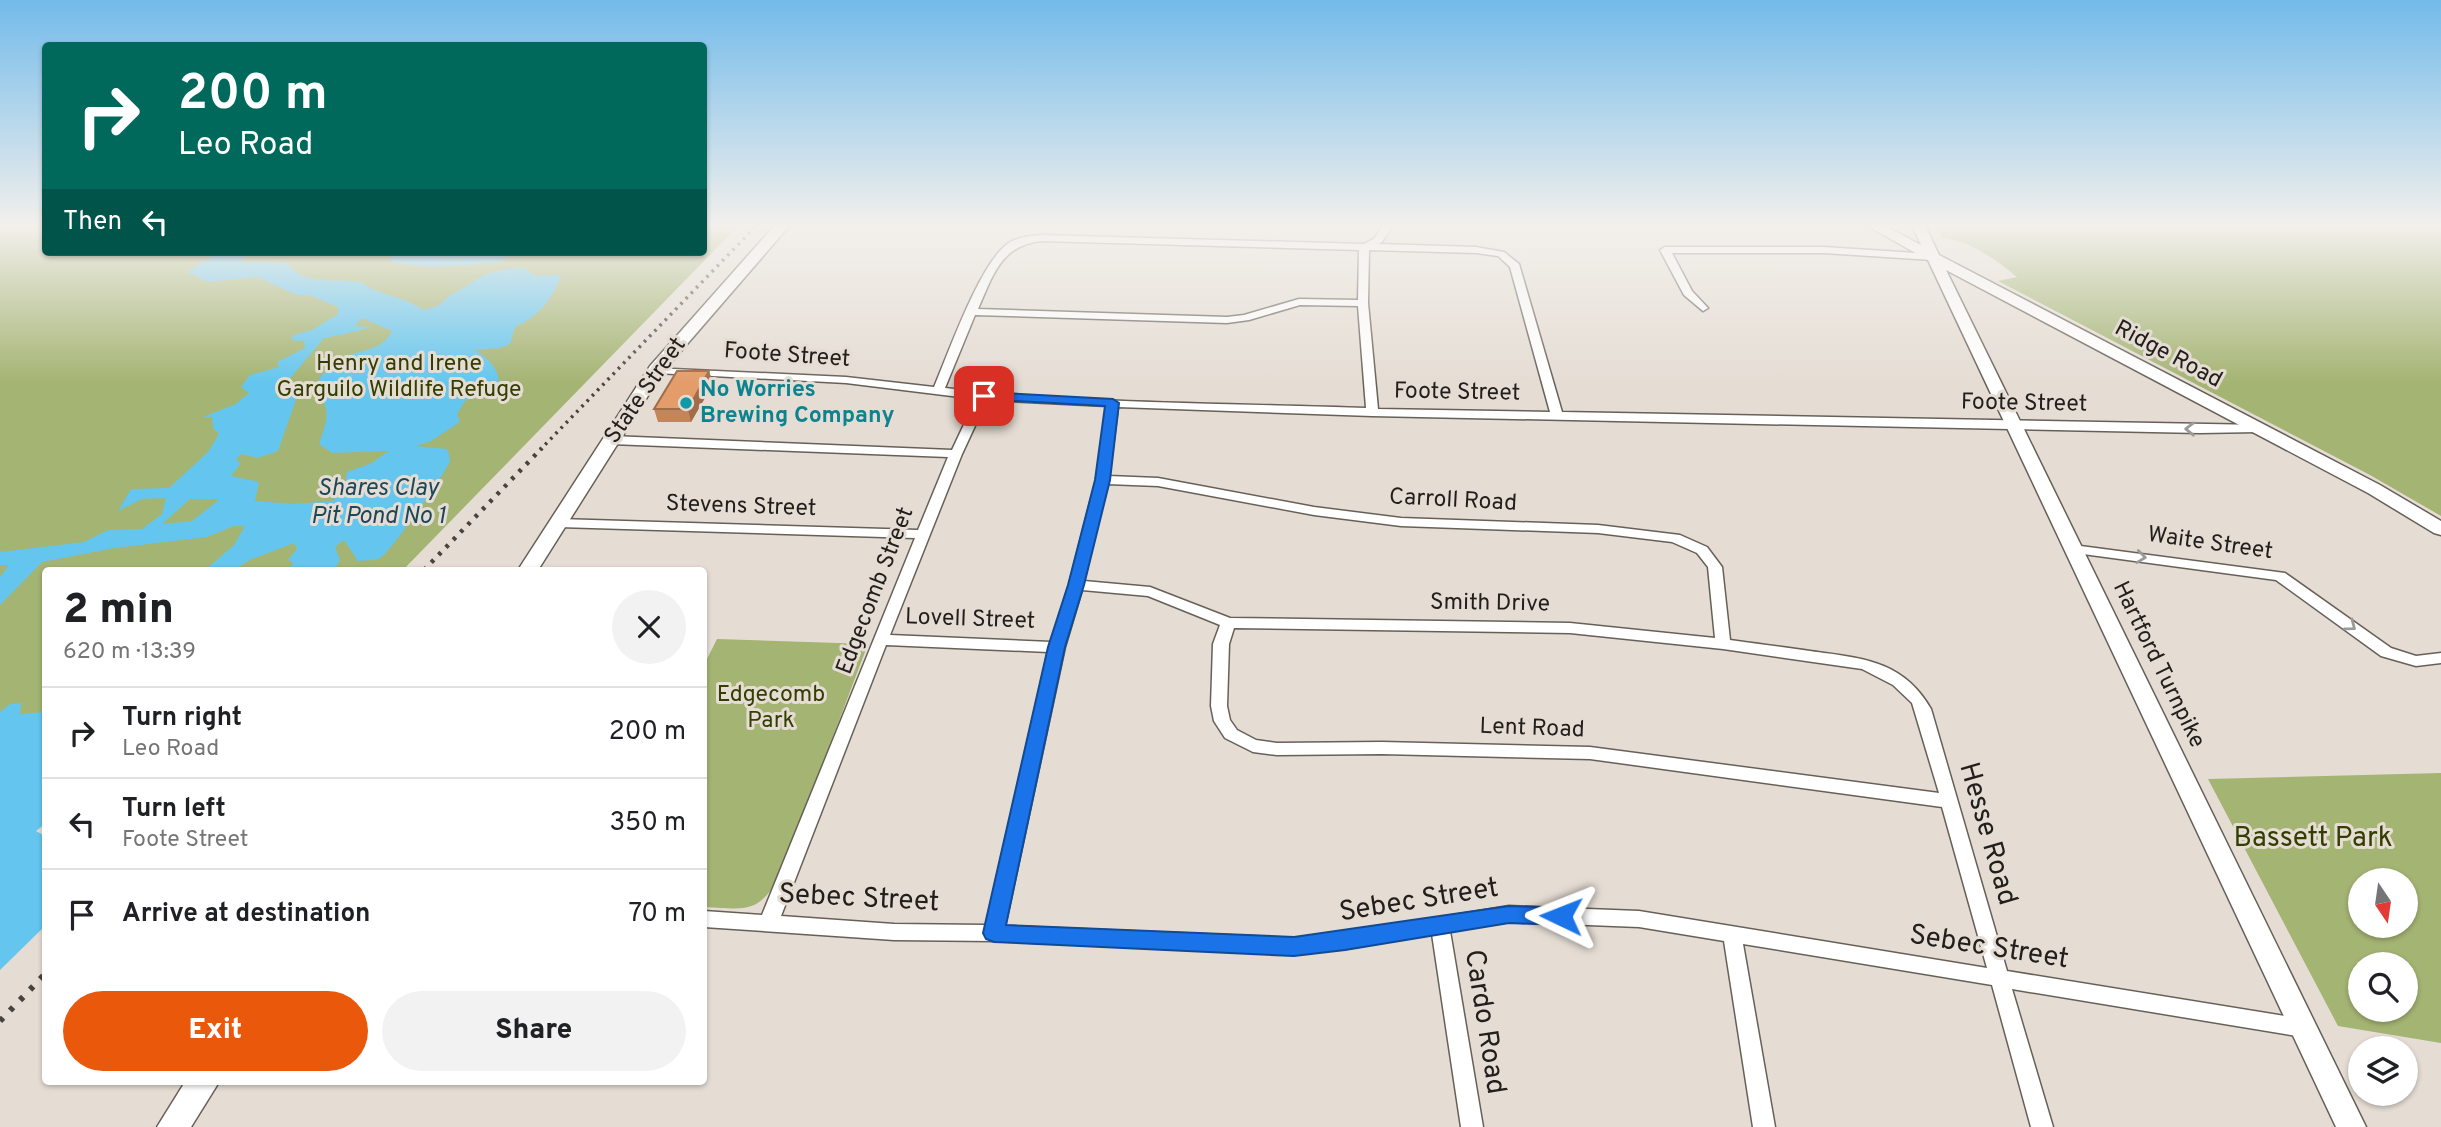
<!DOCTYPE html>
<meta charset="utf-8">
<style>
:root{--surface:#fff;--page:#f2f2f2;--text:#202124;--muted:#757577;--line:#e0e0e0;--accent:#ea580c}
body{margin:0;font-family:Overpass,sans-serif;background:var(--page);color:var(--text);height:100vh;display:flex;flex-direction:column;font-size:26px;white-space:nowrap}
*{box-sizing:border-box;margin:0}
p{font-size:23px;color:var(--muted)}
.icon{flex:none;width:38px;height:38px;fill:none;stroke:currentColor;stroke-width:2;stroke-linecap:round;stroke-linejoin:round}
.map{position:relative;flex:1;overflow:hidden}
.panel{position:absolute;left:42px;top:567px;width:665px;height:518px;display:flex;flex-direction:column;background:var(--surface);border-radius:7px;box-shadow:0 2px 5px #0004}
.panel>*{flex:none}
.hud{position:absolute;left:42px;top:42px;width:665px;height:214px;border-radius:7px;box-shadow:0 2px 5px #0004;background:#00695c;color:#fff;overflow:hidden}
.needle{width:46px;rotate:167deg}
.buttons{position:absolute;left:2348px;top:868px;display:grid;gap:14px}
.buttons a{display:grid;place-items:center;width:70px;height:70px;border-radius:50%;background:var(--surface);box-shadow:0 2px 5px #0004;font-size:35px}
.pin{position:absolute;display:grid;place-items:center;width:60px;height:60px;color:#fff;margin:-30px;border-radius:14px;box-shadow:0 4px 10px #0006}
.me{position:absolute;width:77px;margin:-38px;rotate:272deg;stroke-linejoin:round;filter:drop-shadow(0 0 5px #0008)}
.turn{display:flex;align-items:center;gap:24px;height:147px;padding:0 21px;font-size:32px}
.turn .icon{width:91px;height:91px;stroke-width:2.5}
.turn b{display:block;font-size:49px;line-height:60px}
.then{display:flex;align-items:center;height:66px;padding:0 21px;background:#0003;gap:14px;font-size:26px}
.round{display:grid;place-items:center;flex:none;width:74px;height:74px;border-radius:37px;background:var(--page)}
.headline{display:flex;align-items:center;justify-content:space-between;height:119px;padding:0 21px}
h1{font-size:42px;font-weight:800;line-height:52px}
.primary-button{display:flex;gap:14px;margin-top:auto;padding:14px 21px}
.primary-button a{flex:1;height:80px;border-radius:42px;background:var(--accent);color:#fff;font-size:28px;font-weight:800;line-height:80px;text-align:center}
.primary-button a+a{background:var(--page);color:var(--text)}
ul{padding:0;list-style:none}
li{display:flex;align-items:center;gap:21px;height:91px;padding:0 21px;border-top:2px solid var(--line)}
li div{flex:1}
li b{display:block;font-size:26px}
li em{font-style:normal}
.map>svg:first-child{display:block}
.green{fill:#a4b473;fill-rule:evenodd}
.water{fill:#64c6ee;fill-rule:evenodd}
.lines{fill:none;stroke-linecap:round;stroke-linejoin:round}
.minor-casing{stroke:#676058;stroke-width:3}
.secondary-casing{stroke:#676058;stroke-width:3}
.primary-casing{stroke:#676058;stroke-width:3}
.minor{fill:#fff;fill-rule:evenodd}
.secondary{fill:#fff;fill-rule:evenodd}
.primary{fill:#fff;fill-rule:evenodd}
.rail-far2{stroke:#47433f;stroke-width:3.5;stroke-dasharray:2.5 5;stroke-linecap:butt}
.rail-far1{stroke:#47433f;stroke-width:4.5;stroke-dasharray:3.5 7;stroke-linecap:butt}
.rail{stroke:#47433f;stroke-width:6;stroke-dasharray:4.5 10;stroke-linecap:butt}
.wall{fill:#c3865b}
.shaded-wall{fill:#9f6d4a}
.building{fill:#e39c6a;stroke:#9f6d4a;stroke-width:2}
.oneway{stroke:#9b9a98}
.route{fill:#1a73e8;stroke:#114b97;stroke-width:2}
.culture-dot{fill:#0f9aa8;stroke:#e5ddd4;stroke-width:2.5}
.labels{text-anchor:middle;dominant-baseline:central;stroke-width:6;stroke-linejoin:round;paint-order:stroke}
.street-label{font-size:23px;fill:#211e1b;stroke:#e5ddd4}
.park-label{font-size:23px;fill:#333e00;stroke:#e5ddd4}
.culture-label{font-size:23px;font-weight:bold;fill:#0d838f;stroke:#e5ddd4;text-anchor:start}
.water-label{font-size:24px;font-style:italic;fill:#1d4859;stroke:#e5ddd4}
.near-street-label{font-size:28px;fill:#211e1b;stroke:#e5ddd4}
.near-park-label{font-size:28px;fill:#333e00;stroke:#e5ddd4}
</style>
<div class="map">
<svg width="2441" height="1127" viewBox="0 0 2441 1127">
<rect width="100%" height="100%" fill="#e5ddd4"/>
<g class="green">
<polygon points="0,225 45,225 46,252 704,252 704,225 739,225 403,570 46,570 45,765 0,775"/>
<path d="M1936,225h505v291l-71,-41 -372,-194 19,-4c-20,-17 -50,-38 -75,-39z"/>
<path d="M717,639l151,5 -87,230c-23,41 -34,35 -77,33v-242z"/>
<path d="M2441,773v270l-103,-17 -130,-247zM2361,880h45v46h-45zM2361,964h45v46h-45z"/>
</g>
<g class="water">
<path d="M219,252h48l-23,5 -4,5 47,1c17,24 46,15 71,19 6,0 9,5 14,7 18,8 34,9 51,21l15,-4 10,-9 38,-23 21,-5 17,-1 12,8 25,-1c-8,24 -23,42 -46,52l-5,17 -11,4 -24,2c13,9 24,17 24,35l-7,7 -27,9 -8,13 3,8 -29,19 -15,5 31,3c1,4 3,7 3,11 -1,9 -61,94 -70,98 -5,3 -16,2 -22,3l-14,-21 -9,7 5,13 -6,10h-44l3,-8 -5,-2 9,-11 -3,-6 -42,16 -19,11h-28l29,-25 11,-19h-11l-27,11 -92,11 -73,14 -42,43v-28l9,-12h-9v-13l84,-10 24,-12 34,-1 20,-15 4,-16 -24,1 -24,12 13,-22 38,-1 39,-36 11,-18 -6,-6 -1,-11h-9l33,-13 13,-11 -8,-6 9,-12 29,-8 -2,-5 28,-14 -1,-7 -13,-1 3,-5 18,-5 26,-16v-7l-26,-11 -15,-1 -40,-18 -49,5 -21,-10zM362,318l30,13c-12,24 -38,17 -57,31 -9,6 -15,16 -21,25 18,24 14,30 5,57l13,9 57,-2 -19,13 -23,8 -2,13 -12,16 -40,3 -38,-3 4,-19 -28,-6 10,-13 -5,-3 5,-6 17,4 20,-7 20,-57 -7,-4 -4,7 -12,-1 49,-58c4,0 43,-9 46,-11l-15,-1zM190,499h30l-28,22 -30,3z"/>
<polygon points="389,252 527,252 508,256 498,263 434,267 391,263"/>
<polygon points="21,703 20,714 45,712 45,824 36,831 45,836 45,926 0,970 0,712 10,704"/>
</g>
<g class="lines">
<g class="minor-casing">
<g id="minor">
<path d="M1383,225h10l-11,17 -4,2 98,3 28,5 15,12 43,148 700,13 2,3 -6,4 -58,1 -828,-17 -254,-9 -9,69 49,2 156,29 87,11 197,7 82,10 27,12 15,20 8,73c27,4 54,7 80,11 51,7 93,9 121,58l76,262 296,48 7,3 3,6 -3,6 -7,3 -291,-48 41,138h-22l-39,-142 -249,-41 32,183h-22l-29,-186 -85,-14 -130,-5 -59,9 33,196h-22l-29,-193 -87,15 -51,5 -300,-13 -100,-1 -190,-13v-16l58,4 153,-377 -356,-11 -7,-4 7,-4 359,11 30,-73 -337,-13 -6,-4 6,-4 341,14 24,-51 -130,-16 -190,-10 -4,-1v-4l194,9 88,10c15,-35 44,-119 72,-142 9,-8 24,-9 36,-10l322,9 11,-6zM1042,241l317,9 -1,50 -59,-1 -55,16 -17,2 -249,-8c15,-34 23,-64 64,-68zM1369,250l107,3 22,3 12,11 40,145 -172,-3 -10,-106zM1300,305l58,1 8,102c-140,-5 -282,-4 -421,-20l30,-73 252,8 22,-3zM987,400l120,6 -11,74 -27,105 -18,57 -161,-7 72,-181zM1107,484l51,2 156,29 87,11 197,7 74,9 25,11 11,14 7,71 -145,-15 -340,-5 -80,-31 -66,-6zM1082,590l66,6 72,29 -7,19 -2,62 3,15 11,17 28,14 24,3 105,-1 208,5 352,48 45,161 -348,-57 -130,-5 -164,27 -51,5 -289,-12 60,-279zM1234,628l336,5 153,16 139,20 31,16 19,18 27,90 -349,-46 -208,-5 -105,1 -21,-3 -19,-10 -7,-10 -3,-14 2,-62zM886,645l162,7 -62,273 -92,-1 -113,-8z"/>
<polygon points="1824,247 1932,254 1937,257 1932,260 1824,253 1672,253 1692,291 1708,308 1703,311 1684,295 1660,250 1665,247"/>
<polygon points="2073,545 2285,573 2391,648 2416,656 2441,653 2441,663 2416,666 2381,656 2276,580 2068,552 2066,549"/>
</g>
</g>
<g class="secondary-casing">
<polygon id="secondary" points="1866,225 1883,225 1921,245 1912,225 1925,225 1939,255 2380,485 2441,521 2441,535 2434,533 2368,493 1946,270 2366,1127 2336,1127 1928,260"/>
</g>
<g class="primary-casing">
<g id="primary">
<polygon points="775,225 790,225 663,372 538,570 518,570 650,366"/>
<polygon points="185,1082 219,1082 191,1127 157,1127"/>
</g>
</g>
<use href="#minor" class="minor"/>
<use href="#secondary" class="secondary"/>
<use href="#primary" class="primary"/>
<polyline class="rail-far2" points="540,450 757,225"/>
<polyline class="rail-far1" points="424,570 542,448"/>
<polyline class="rail" points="0,1021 46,973"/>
</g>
<polygon class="wall" points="709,371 713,384 691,422 658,422 654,409"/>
<polygon class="shaded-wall" points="709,371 713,384 691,422 688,409"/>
<polygon class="building" points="677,371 709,371 688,409 654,409"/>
<defs><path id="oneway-chevron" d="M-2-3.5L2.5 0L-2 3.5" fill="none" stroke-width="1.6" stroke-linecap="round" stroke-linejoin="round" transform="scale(1.75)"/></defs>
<g class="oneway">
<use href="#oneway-chevron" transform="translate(2190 429) rotate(-179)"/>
<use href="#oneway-chevron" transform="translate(2141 557) rotate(7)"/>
<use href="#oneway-chevron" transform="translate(2351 626) rotate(37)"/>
</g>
<linearGradient id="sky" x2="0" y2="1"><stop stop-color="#73bbea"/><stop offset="0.59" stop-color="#f3f0ec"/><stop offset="1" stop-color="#f3f0ec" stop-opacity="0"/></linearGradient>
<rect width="2441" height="383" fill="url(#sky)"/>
<polygon class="route" points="984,392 1113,399 1119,403 1110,480 1084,585 1065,647 1006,925 1294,937 1509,906 1561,908 1569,910 1572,916 1569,923 1561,925 1509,923 1345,950 1294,956 994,942 986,939 983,933 1048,647 1068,585 1095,480 1105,406 979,399 979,393"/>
<circle class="culture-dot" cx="686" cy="403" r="7"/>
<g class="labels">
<g class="street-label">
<text transform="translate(2168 355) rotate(28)">Ridge Road</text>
<text transform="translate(787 356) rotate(4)">Foote Street</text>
<text transform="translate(646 391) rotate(-55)">State Street</text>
<text transform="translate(1457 393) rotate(1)">Foote Street</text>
<text transform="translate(2024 404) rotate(1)">Foote Street</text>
<text transform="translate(1453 501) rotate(3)">Carroll Road</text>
<text transform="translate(741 507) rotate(2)">Stevens Street</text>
<text transform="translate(2210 544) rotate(8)">Waite Street</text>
<text transform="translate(876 591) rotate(-69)">Edgecomb Street</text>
<text transform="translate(1490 604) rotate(1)">Smith Drive</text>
<text transform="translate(970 620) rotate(2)">Lovell Street</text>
<text transform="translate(2158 665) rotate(64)">Hartford Turnpike</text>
<text transform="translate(1532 729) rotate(2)">Lent Road</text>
</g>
<g class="park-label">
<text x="399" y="364">Henry and Irene<tspan x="399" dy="26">Garguilo Wildlife Refuge</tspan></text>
<text x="771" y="695">Edgecomb<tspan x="771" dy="26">Park</tspan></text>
</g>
<g class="culture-label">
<text x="700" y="390">No Worries<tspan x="700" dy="26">Brewing Company</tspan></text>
</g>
<g class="water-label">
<text x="378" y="489">Shares Clay<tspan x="378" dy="28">Pit Pond No 1</tspan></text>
</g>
<g class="near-street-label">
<text transform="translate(1987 834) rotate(74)">Hesse Road</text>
<text transform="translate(859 899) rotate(3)">Sebec Street</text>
<text transform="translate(1419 901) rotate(-9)">Sebec Street</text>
<text transform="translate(1989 948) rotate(9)">Sebec Street</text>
<text transform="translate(1484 1022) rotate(81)">Cardo Road</text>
</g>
<g class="near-park-label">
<text x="2313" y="839">Bassett Park</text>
</g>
</g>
</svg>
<div class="buttons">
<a><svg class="needle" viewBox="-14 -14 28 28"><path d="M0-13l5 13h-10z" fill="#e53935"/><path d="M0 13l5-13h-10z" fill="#757577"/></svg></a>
<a><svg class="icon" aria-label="search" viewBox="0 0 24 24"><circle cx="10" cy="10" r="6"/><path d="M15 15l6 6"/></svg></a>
<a><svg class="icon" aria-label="layers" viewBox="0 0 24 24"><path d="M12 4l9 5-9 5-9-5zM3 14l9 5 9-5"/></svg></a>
</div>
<div class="pin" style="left:984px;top:396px;background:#d93025"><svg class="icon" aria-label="arrive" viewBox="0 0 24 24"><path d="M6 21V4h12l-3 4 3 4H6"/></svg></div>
<svg class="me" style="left:1561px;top:916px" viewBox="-20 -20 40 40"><path d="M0-17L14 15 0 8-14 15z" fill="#1a73e8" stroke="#fff" stroke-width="4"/></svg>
<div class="hud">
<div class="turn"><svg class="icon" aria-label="right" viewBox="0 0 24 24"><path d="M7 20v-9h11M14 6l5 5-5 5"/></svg><div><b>200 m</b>Leo Road</div></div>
<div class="then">Then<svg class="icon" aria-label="left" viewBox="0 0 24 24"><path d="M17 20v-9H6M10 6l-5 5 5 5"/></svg></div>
</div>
<section class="panel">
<div class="headline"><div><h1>2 min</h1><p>620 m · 13:39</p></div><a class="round"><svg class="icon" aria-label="close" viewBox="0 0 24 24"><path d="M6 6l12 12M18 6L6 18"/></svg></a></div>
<ul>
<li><svg class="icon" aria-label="right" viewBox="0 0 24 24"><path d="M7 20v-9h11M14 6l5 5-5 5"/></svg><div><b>Turn right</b><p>Leo Road</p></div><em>200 m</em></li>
<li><svg class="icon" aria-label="left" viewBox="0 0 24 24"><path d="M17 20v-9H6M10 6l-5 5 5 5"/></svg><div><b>Turn left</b><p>Foote Street</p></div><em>350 m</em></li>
<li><svg class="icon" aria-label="arrive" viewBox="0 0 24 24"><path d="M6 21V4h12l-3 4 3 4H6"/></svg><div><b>Arrive at destination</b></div><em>70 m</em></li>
</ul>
<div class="primary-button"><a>Exit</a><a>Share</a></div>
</section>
</div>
